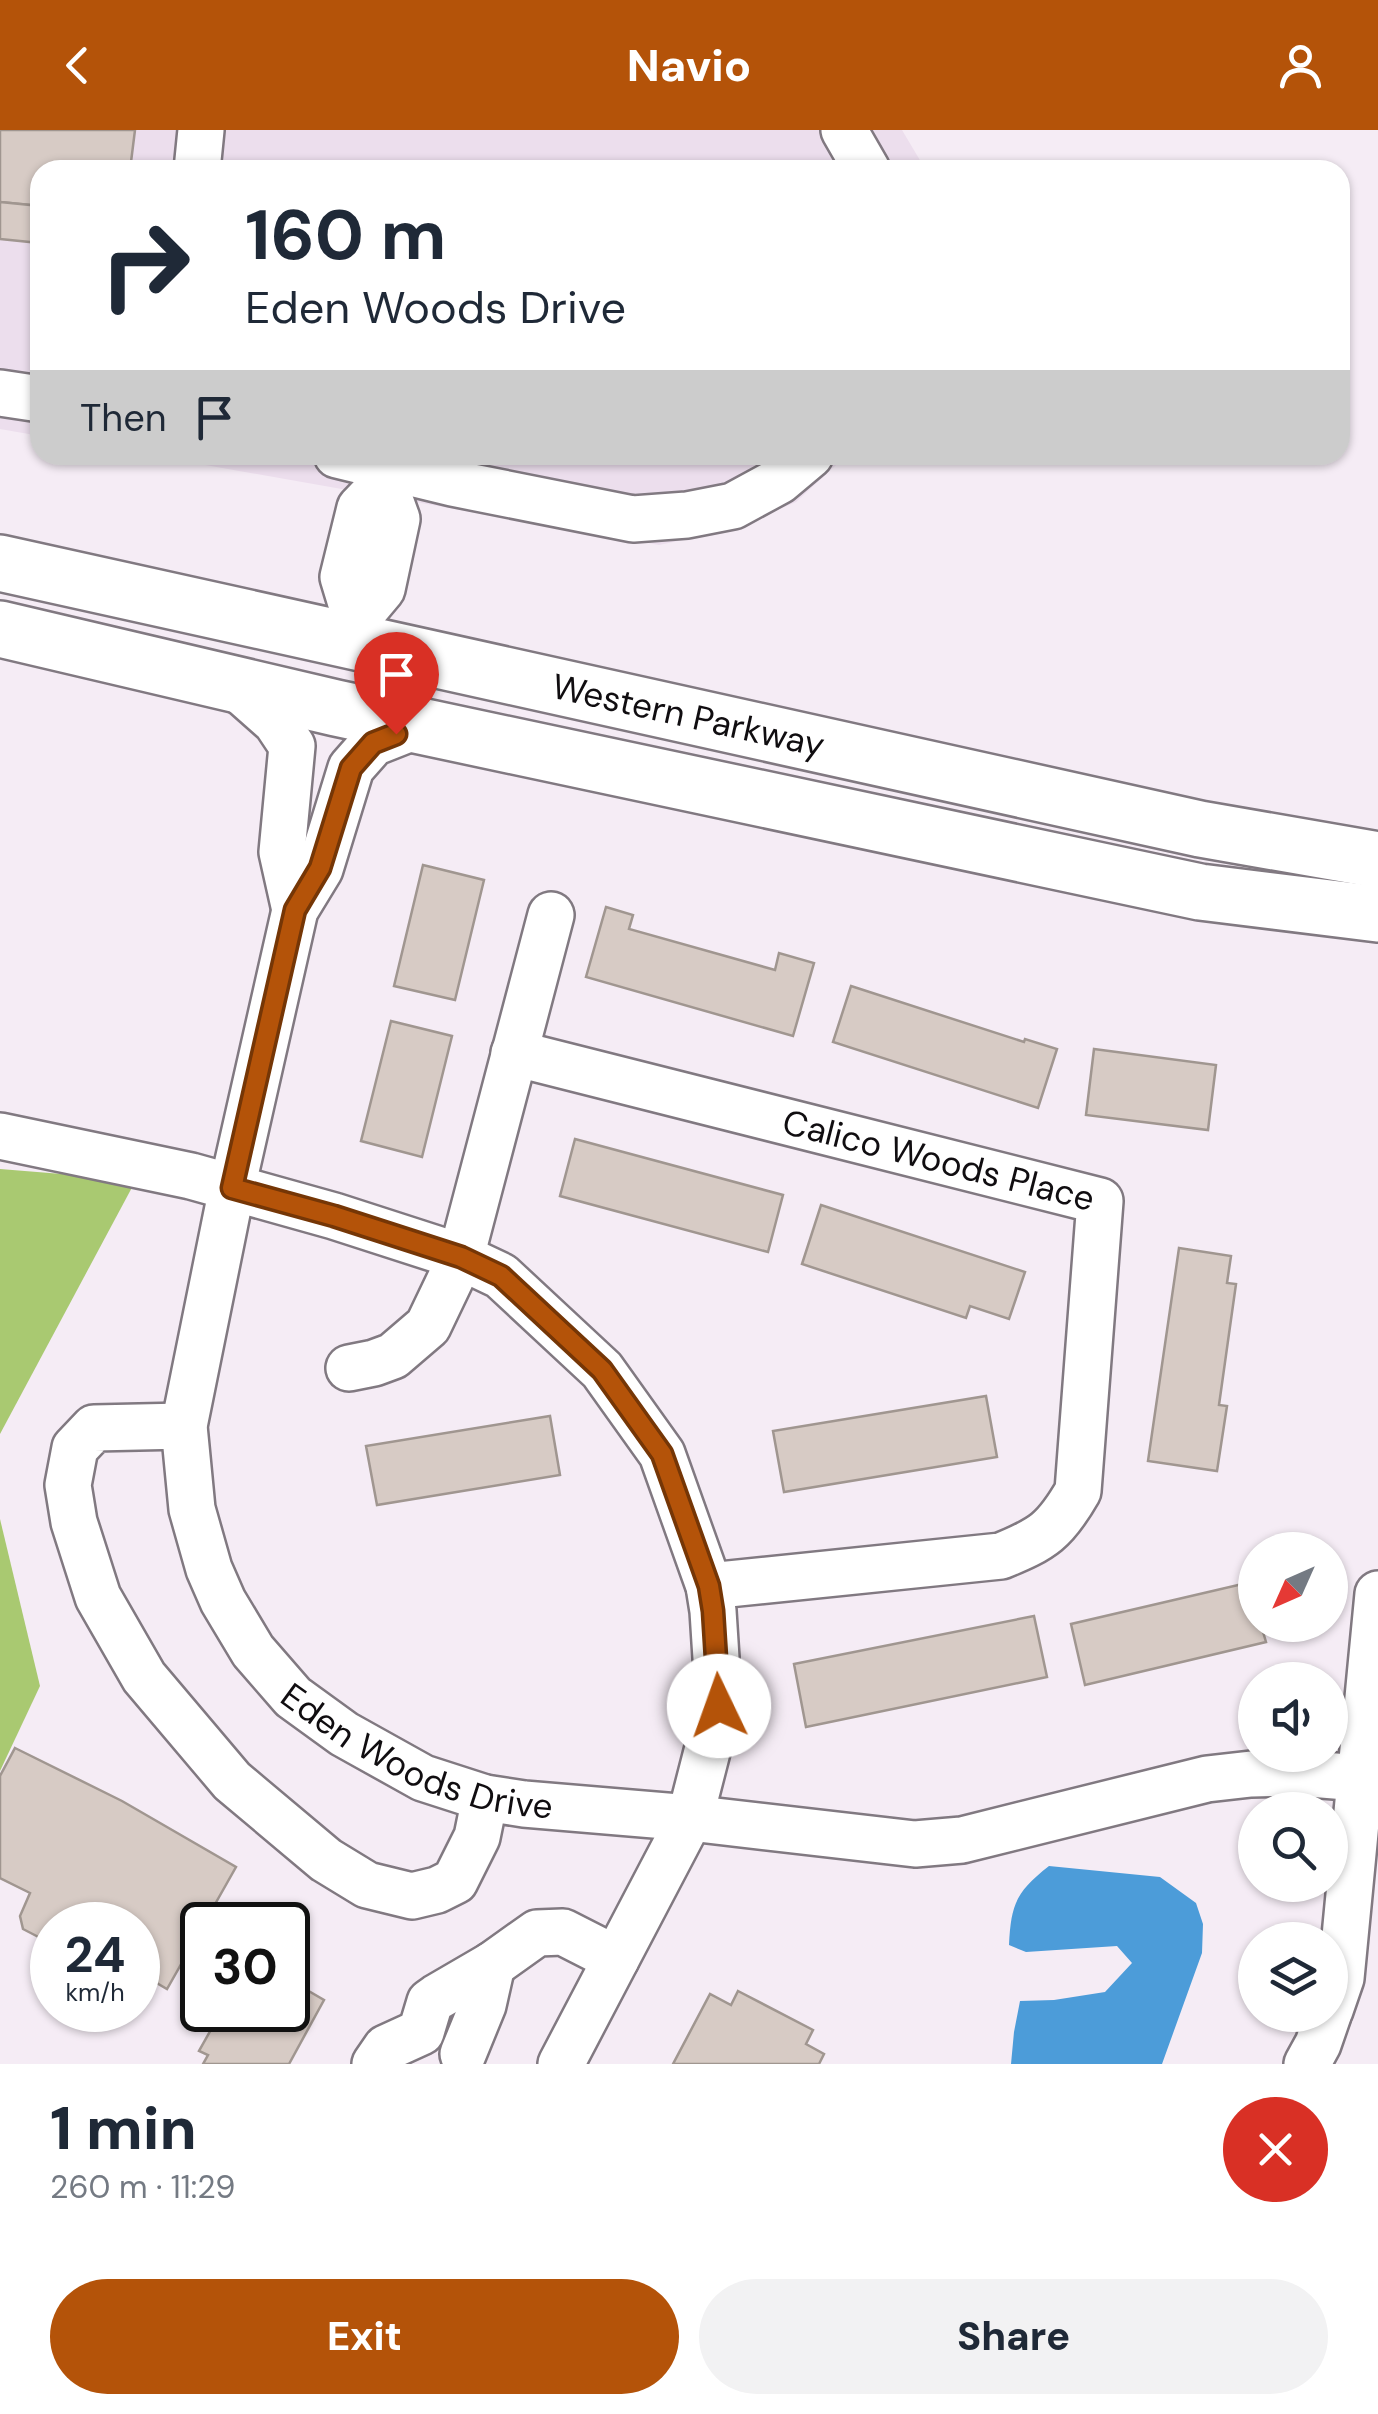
<!DOCTYPE html>
<meta charset="utf-8">
<style>
:root{--surface:#fff;--page:#f2f2f3;--text:#1f2937;--muted:#747a83;--accent:#b45309}
body{margin:0;font-family:"DM Sans",sans-serif;background:var(--page);color:var(--text);height:100vh;display:flex;flex-direction:column;font-size:38px;white-space:nowrap}
*{box-sizing:border-box;margin:0}
p{font-size:32px;color:var(--muted)}
.icon{flex:none;width:55px;height:55px;fill:none;stroke:currentColor;stroke-width:2;stroke-linecap:round;stroke-linejoin:round}
.map{position:relative;height:1934px;overflow:hidden}
.details{display:flex;flex-direction:column;background:var(--surface);flex:1}
.details>*{flex:none}
.guide{position:absolute;left:30px;top:30px;width:1320px;height:305px;border-radius:30px;box-shadow:0 2px 8px #0004;background:#fff;color:var(--text);overflow:hidden}
.needle{width:65px;rotate:225deg}
.controls{position:absolute;left:1238px;top:1402px;display:grid;gap:20px}
.controls a{display:grid;place-items:center;width:110px;height:110px;border-radius:50%;background:var(--surface);box-shadow:0 2px 8px #0004;font-size:50px}
.speed{position:absolute;left:30px;top:1772px;display:flex;gap:20px;font-size:50px;font-weight:700;text-align:center}
.speed>*{display:grid;place-content:center;width:130px;height:130px;border-radius:50%;background:var(--surface);box-shadow:0 2px 8px #0004;line-height:1}
.speed small{font-size:25px;font-weight:400}
.speed .limit{border:5px solid #111;border-radius:15px;background:#fff;color:#111}
.pin{position:absolute;display:grid;place-items:center;width:85px;height:85px;color:#fff;margin:-102px -42px;border-radius:50% 50% 50% 0;rotate:-45deg;box-shadow:0 0 10px #0007}
.pin .icon{rotate:45deg}
.me{position:absolute;width:110px;margin:-55px;rotate:357deg;stroke-linejoin:round;filter:drop-shadow(0 0 8px #0008)}
.turn{display:flex;align-items:center;gap:35px;height:210px;padding:0 50px;font-size:45px}
.turn .icon{width:130px;height:130px;stroke-width:2.5}
.turn b{display:block;font-size:70px;line-height:85px}
.then{display:flex;align-items:center;height:95px;padding:0 50px;background:#0003;gap:20px;font-size:38px}
.round{display:grid;place-items:center;flex:none;width:105px;height:105px;border-radius:52px;background:var(--page)}
.head{display:flex;align-items:center;justify-content:space-between;height:170px;padding:0 50px}
h1{font-size:60px;font-weight:800;line-height:75px}
.cta{display:flex;gap:20px;margin-top:auto;padding:20px 50px}
.cta a{flex:1;height:115px;border-radius:60px;background:var(--accent);color:#fff;font-size:40px;font-weight:800;line-height:115px;text-align:center}
.cta a+a{background:var(--page);color:var(--text)}
header{display:flex;justify-content:space-between;align-items:center;height:130px;padding:0 50px;background:var(--accent);color:#fff;font-size:45px;font-weight:800}
.map>svg:first-child{display:block}
.built{fill:#ecdeed}
.forest{fill:#a9c971}
.water{fill:#4c9cd9}
.building{fill:#d7cbc5;stroke:#a09690;stroke-width:2.5}
.lines{fill:none;stroke-linecap:round;stroke-linejoin:round}
.minor-casing{stroke:#817981;stroke-width:50}
.major-casing{stroke:#817981;stroke-width:60}
.minor{stroke:#fff;stroke-width:45}
.major{stroke:#fff;stroke-width:55}
.route-casing{stroke:#753606;stroke-width:25}
.route{stroke:#b45309;stroke-width:18}
.labels{text-anchor:middle;dominant-baseline:central;stroke-width:10;stroke-linejoin:round;paint-order:stroke}
.street-label{font-size:35px;fill:#100d10;stroke:#f5ecf5}
</style>
<header><svg class="icon" aria-label="back" viewBox="0 0 24 24"><path d="M15 5l-7 7 7 7"/></svg>Navio<svg class="icon" aria-label="person" viewBox="0 0 24 24"><circle cx="12" cy="8" r="4"/><path d="M4 21q1-7 8-7t8 7"/></svg></header>
<div class="map">
<svg width="1378" height="1934" viewBox="0 0 1378 1934">
<rect width="100%" height="100%" fill="#f5ecf5"/>
<g class="built">
<polygon points="0,0 902,0 924,37 924,40 40,40 40,306 0,299"/>
<polygon points="149,325 847,325 796,372 730,400 659,415"/>
</g>
<g class="forest">
<polygon points="0,1039 136,1050 0,1304"/>
<polygon points="0,1389 40,1556 0,1641"/>
</g>
<path class="water" d="M1049,1736l111,11 36,26 7,21 -1,29 -40,111h-151l3,-32 6,-31 34,-1 51,-8 27,-29 -15,-17 -91,6 -17,-7c2,-41 7,-53 40,-79z"/>
<g class="building">
<polygon points="0,0 135,0 130,40 40,40 40,76 0,72"/>
<polygon points="0,72 40,76 40,113 0,109"/>
<polygon points="423,735 484,750 455,870 394,856"/>
<polygon points="606,777 633,785 629,799 775,840 779,823 814,833 793,906 586,847"/>
<polygon points="851,856 1024,912 1025,909 1057,919 1038,978 833,912"/>
<polygon points="391,891 452,906 422,1027 361,1011"/>
<polygon points="1094,919 1216,935 1208,1000 1086,985"/>
<polygon points="575,1009 783,1065 768,1122 560,1066"/>
<polygon points="821,1075 1025,1142 1009,1189 970,1176 966,1188 802,1134"/>
<polygon points="1179,1118 1231,1126 1227,1153 1236,1154 1219,1275 1227,1276 1217,1341 1148,1331"/>
<polygon points="986,1266 997,1327 784,1362 773,1301"/>
<polygon points="550,1286 560,1345 377,1375 366,1316"/>
<polygon points="1251,1452 1255,1469 1255,1495 1261,1495 1266,1512 1085,1555 1071,1494"/>
<polygon points="1034,1486 1047,1547 806,1597 794,1534"/>
<polygon points="15,1618 122,1671 236,1737 167,1859 138,1842 138,1795 52,1795 52,1814 23,1799 20,1786 30,1763 0,1748 0,1646"/>
<polygon points="288,1849 324,1870 289,1934 203,1934 208,1925 199,1921 222,1880 288,1880"/>
<polygon points="738,1861 813,1900 806,1914 824,1924 819,1934 673,1934 710,1864 731,1875"/>
</g>
<g class="lines">
<g class="minor-casing">
<g id="minor">
<polyline points="844,0 867,40"/>
<polyline points="197,40 201,0"/>
<polyline points="0,263 40,269"/>
<polyline points="337,325 452,353 633,389 687,385 733,376 779,351 810,325"/>
<polyline points="356,490 343,447 360,378 384,353"/>
<polyline points="351,510 356,490 382,459 397,389 384,353 386,337"/>
<polyline points="233,554 276,592 292,616 282,722 295,780"/>
<path id="s1" d="M421,594l-48,19 -22,25 -31,101 -25,41 -63,278 -48,238 8,83 17,60 14,32 30,50 40,46 51,37 79,44 62,20 39,6 166,14 225,26 47,-4 245,-61 44,-5 46,-1 63,5"/>
<path id="s2" d="M514,923l586,148 -22,290c-23,40 -35,48 -77,65l-292,30"/>
<polyline points="0,1006 191,1046 334,1086 461,1127 501,1146 602,1240 662,1324 709,1456 713,1481 719,1575 690,1688 561,1934"/>
<polyline points="349,1238 374,1233 393,1226 428,1196 461,1127 551,785"/>
<polyline points="184,1296 94,1298 75,1318 68,1355 74,1392 98,1467 144,1547 232,1651 326,1730 367,1755 412,1766 437,1760 455,1751 477,1707 485,1668"/>
<polyline points="1330,1880 1341,1848 1378,1464"/>
<polyline points="463,1924 483,1875 492,1835"/>
<polyline points="375,1934 386,1918 421,1902 430,1872 437,1867 492,1835 537,1803 563,1802 616,1829"/>
<polyline points="1307,1934 1318,1914 1328,1885"/>
</g>
</g>
<g class="major-casing">
<g id="major">
<path id="s3" d="M0,433l1200,266 178,31"/>
<polyline points="0,499 336,578 1200,762 1378,784"/>
</g>
</g>
<use href="#minor" class="minor"/>
<use href="#major" class="major"/>
</g>
<g class="lines">
<g class="route-casing">
<polyline id="route" points="396,604 373,613 351,638 320,738 295,780 232,1058 334,1086 461,1127 501,1146 602,1240 662,1324 709,1456 713,1481 719,1576"/>
</g>
<use href="#route" class="route"/>
</g>
<g class="labels">
<g class="street-label">
<text stroke="none"><textPath href="#s3" startOffset="705">Western Parkway</textPath></text>
<text stroke="none"><textPath href="#s2" startOffset="438">Calico Woods Place</textPath></text>
<text stroke="none"><textPath href="#s1" startOffset="1205">Eden Woods Drive</textPath></text>
</g>
</g>
</svg>
<div class="controls">
<a><svg class="needle" viewBox="-14 -14 28 28"><path d="M0-13l5 13h-10z" fill="#e53935"/><path d="M0 13l5-13h-10z" fill="#747a83"/></svg></a>
<a><svg class="icon" aria-label="sound" viewBox="0 0 24 24"><path d="M4 9h4l5-4v14l-5-4H4zM17 9q2 3 0 6"/></svg></a>
<a><svg class="icon" aria-label="search" viewBox="0 0 24 24"><circle cx="10" cy="10" r="6"/><path d="M15 15l6 6"/></svg></a>
<a><svg class="icon" aria-label="layers" viewBox="0 0 24 24"><path d="M12 4l9 5-9 5-9-5zM3 14l9 5 9-5"/></svg></a>
</div>
<div class="speed"><div>24<small>km/h</small></div><div class="limit">30</div></div>
<div class="pin" style="left:396px;top:604px;background:#d93025"><svg class="icon" aria-label="arrive" viewBox="0 0 24 24"><path d="M6 21V4h12l-3 4 3 4H6"/></svg></div>
<svg class="me" style="left:719px;top:1576px" viewBox="-20 -20 40 40"><circle r="19" fill="#fff"/><path d="M0-13L10 11 0 6-10 11z" fill="#b45309"/></svg>
<div class="guide">
<div class="turn"><svg class="icon" aria-label="right" viewBox="0 0 24 24"><path d="M7 20v-9h11M14 6l5 5-5 5"/></svg><div><b>160 m</b>Eden Woods Drive</div></div>
<div class="then">Then<svg class="icon" aria-label="arrive" viewBox="0 0 24 24"><path d="M6 21V4h12l-3 4 3 4H6"/></svg></div>
</div>
</div>
<section class="details">
<div class="head"><div><h1>1 min</h1><p>260 m · 11:29</p></div><a class="round" style="background:#d93025;color:#fff"><svg class="icon" aria-label="close" viewBox="0 0 24 24"><path d="M6 6l12 12M18 6L6 18"/></svg></a></div>
<div class="cta"><a>Exit</a><a>Share</a></div>
</section>
